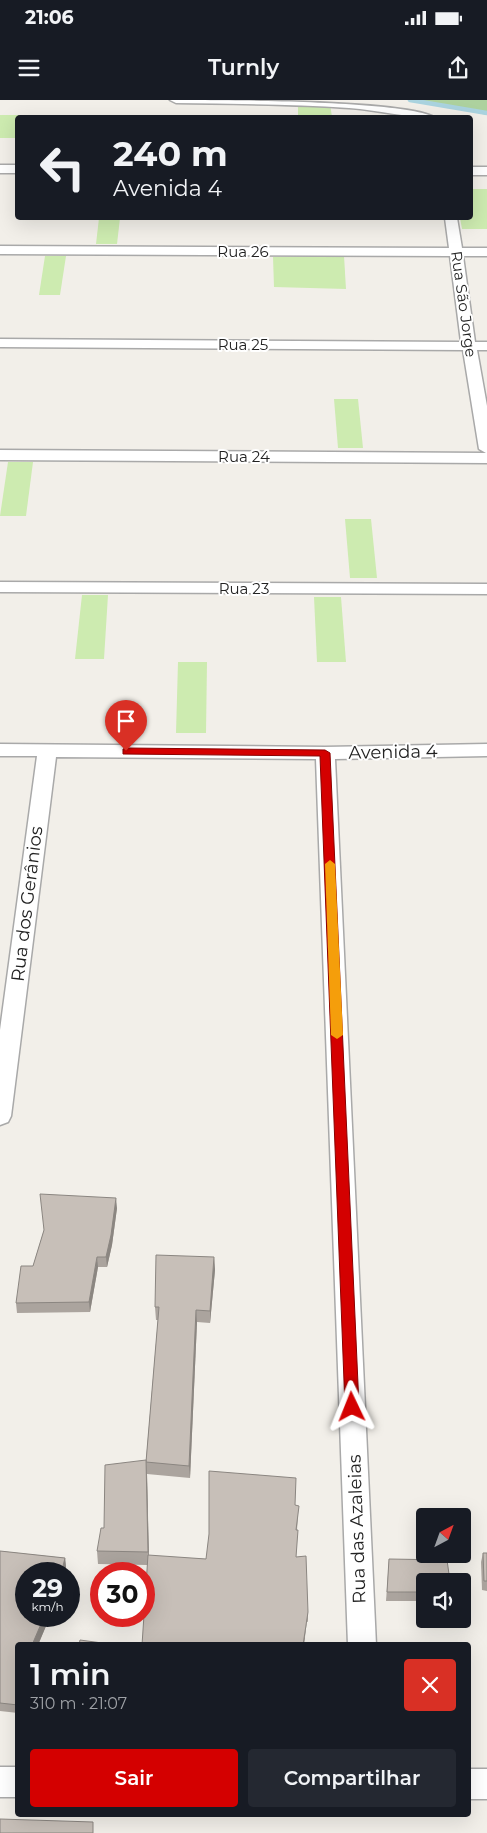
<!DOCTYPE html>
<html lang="pt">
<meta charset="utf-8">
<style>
:root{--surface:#171b24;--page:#242831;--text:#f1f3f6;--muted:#9ea1a6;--accent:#d40000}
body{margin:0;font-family:Montserrat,sans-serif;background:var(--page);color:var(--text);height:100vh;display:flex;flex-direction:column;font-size:19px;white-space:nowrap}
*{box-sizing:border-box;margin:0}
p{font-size:16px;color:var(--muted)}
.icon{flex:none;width:28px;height:28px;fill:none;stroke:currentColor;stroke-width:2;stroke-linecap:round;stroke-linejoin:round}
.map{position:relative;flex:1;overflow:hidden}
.panel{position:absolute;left:15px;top:1542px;width:456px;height:175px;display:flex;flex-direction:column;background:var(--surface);border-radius:5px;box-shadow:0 5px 20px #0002}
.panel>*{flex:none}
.top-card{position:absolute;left:15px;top:15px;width:458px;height:105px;border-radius:5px;box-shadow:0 5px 20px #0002;background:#171b24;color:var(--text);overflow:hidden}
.needle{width:32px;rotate:41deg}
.fabs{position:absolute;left:416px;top:1408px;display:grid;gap:10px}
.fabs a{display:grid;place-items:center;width:55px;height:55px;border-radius:5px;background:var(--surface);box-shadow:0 5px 20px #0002;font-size:25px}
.speed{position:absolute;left:15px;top:1462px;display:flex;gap:10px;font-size:25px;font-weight:700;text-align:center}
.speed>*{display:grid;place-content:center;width:65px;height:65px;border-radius:50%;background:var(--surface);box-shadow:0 5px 20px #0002;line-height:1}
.speed small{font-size:12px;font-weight:400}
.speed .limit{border:8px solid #d22;background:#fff;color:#111}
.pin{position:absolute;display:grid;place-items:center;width:42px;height:42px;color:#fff;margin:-51px -21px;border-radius:50% 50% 50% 0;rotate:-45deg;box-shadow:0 0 5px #0007}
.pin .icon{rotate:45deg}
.me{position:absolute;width:55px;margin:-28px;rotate:358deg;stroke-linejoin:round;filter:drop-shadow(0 0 4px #0008)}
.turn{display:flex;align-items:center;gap:18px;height:105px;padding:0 15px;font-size:22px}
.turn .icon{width:65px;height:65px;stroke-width:2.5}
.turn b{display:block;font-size:35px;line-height:42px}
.round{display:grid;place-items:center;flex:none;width:52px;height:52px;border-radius:5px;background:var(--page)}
.overview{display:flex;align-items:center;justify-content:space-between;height:85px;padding:0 15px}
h1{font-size:30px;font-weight:600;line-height:38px}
.action{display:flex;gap:10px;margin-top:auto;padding:10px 15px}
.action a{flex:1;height:58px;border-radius:5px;background:var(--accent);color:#fff;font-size:20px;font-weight:600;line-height:58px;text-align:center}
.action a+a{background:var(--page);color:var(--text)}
.status{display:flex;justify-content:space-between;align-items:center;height:35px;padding:0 25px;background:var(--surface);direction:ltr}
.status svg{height:14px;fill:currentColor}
header{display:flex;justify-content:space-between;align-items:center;height:65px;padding:0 15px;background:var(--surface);font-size:22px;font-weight:600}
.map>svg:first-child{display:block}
.grass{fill:#cdebb0}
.forest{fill:#add19e}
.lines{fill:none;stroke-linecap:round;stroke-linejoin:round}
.stream{stroke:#aad3df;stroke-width:4.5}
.minor-casing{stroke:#a9a9a9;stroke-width:3}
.minor{fill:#fff;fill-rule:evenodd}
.wall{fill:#aba49e}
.shaded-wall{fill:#8b8681}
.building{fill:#c7bfb8;stroke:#8b8681}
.route{fill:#d40000;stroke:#8a0000}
.slow{fill:#f59e0b}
.labels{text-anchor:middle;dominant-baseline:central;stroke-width:4;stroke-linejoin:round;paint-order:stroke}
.far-street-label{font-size:15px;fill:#222;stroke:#fff}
.street-label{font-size:18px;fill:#222;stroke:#fff}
</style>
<div class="status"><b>21:06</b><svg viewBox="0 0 49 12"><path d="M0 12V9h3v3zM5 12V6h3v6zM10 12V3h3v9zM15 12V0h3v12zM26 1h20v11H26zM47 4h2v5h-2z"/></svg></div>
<header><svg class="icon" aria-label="menu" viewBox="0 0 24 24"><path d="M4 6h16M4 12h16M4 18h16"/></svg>Turnly<svg class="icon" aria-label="share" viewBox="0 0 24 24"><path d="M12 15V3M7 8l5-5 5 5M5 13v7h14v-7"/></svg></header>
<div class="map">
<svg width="487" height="1733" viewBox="0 0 487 1733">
<rect width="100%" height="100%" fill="#f2efe9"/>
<g class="grass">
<polygon points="298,4 330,4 332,17 298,18"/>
<polygon points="0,15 21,15 20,17 18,18 16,38 0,38"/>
<polygon points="470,89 487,89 487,129 462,129 460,118 470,118"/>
<polygon points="99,118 120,118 117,144 96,144"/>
<polygon points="45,156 66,156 60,195 39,195"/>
<polygon points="344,156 346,189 274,187 273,157"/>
<polygon points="334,299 358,299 363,348 338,348"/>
<polygon points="8,362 33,362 26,416 0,416"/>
<polygon points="345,419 371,419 377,478 350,478"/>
<polygon points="82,495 108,495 104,559 75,559"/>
<polygon points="314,497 341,497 346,562 317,562"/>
<polygon points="178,562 207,562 206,633 176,633"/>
</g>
<polygon class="forest" points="415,0 487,0 487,15"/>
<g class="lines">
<polyline class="stream" points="410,0 487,13"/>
<g class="minor-casing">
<g id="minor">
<path d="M170,0c46,0 239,0 266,18 -29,0 -58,-8 -87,-10 -58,-4 -115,-4 -173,-5z"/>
<rect x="0" y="65" width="18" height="8"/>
<rect x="470" y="67" width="17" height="8"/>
<polygon points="445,118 457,118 462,148 487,148 487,156 463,156 475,242 487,242 487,250 477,250 487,306 487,363 0,360 0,350 486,353 479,349 463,250 0,247 0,239 461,242 450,156 0,154 0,146 449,148"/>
<polygon points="0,482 487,484 487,494 0,492"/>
<polygon points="0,644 325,647 487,644 487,656 335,659 376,1545 348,1545 316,659 56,657 11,1016 8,1022 0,1025 0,930 37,656 0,656"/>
<rect x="0" y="1667" width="18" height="30"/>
<rect x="469" y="1669" width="18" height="30"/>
</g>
</g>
<use href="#minor" class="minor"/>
</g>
<g class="wall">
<polygon points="117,1108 112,1145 107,1167 98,1167 90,1212 17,1213 16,1203 33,1166 44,1130"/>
<polygon points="214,1157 215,1170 210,1223 197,1222 190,1378 147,1374 149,1456 206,1459 295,1405 298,1416 297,1430 296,1457 308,1512 308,1522 147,1465 98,1464 97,1451 104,1428 146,1360 158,1220 156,1220 155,1207"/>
<polygon points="0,1451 65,1458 66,1467 52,1526 46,1526 38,1545 18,1545 18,1613 0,1611"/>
<polygon points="483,1453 487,1453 487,1491 482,1490 481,1462"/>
<polygon points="389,1459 425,1481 425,1501 386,1501"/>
</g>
<g class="shaded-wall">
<polygon points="116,1098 117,1108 112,1145 107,1167 106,1157"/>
<polygon points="97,1157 98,1167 90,1212 89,1202"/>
<polygon points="214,1157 215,1170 210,1223 210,1211"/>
<polygon points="196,1210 197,1222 190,1378 189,1366"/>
<polygon points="146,1360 147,1374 149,1465 148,1452"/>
<polygon points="65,1458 66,1467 65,1474 61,1474"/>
<polygon points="308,1512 304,1545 303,1545"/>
<polygon points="50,1516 54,1516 52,1526 50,1517"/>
<polygon points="44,1517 46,1526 38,1545 32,1545"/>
</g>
<g class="building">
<polygon points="40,1094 116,1098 111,1135 106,1157 97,1157 89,1202 16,1203 21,1166 33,1166 44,1130"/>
<polygon points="156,1155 214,1157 210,1211 196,1210 189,1366 146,1362 159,1207 155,1207"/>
<polygon points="146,1360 148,1452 97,1451 101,1428 104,1428 105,1365"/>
<polygon points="209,1371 296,1378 295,1405 299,1406 296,1430 298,1430 296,1457 306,1456 308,1512 303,1545 142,1545 148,1455 206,1459 209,1434"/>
<polygon points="0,1451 65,1458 61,1474 26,1474 26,1516 50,1516 50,1517 44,1517 32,1545 18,1545 18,1605 0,1603"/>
<polygon points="483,1453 487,1453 487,1481 484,1481"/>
<polygon points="389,1459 447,1460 450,1481 425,1481 425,1492 387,1492"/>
<polygon points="80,1540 102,1543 102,1545 79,1545"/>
<polygon points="0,1719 93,1722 93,1733 0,1733"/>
</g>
<polygon class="route" points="126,648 325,650 330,653 359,1307 357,1312 352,1313 347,1312 345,1307 320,656 123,654 123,649"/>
<polygon class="slow" points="330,760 335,764 343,935 337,939 331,935 325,764"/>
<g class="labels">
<g class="far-street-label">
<text x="243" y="151">Rua 26</text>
<text transform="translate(464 204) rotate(82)">Rua São Jorge</text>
<text x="243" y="244">Rua 25</text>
<text x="244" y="356">Rua 24</text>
<text x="244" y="488">Rua 23</text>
</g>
<g class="street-label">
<text transform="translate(393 652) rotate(-1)">Avenida 4</text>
<text transform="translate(27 804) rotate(-83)">Rua dos Gerânios</text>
<text transform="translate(357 1429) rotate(-92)">Rua das Azaleias</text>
</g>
</g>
</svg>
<div class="fabs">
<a><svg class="needle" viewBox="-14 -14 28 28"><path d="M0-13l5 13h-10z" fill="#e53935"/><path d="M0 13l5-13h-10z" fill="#9ea1a6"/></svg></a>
<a><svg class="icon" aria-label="sound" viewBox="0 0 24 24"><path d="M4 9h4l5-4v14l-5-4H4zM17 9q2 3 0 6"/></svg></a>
</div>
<div class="speed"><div>29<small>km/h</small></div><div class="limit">30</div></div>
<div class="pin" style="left:126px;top:651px;background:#d93025"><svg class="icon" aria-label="arrive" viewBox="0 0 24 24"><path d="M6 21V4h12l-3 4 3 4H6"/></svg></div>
<svg class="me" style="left:352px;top:1307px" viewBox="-20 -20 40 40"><path d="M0-17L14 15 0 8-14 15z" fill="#d40000" stroke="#fff" stroke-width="4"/></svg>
<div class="top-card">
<div class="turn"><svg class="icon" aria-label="left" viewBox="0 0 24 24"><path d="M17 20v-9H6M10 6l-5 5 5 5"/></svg><div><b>240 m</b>Avenida 4</div></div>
</div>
<section class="panel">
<div class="overview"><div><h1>1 min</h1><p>310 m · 21:07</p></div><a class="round" style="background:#d93025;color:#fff"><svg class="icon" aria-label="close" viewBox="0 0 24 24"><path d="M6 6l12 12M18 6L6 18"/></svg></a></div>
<div class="action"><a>Sair</a><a>Compartilhar</a></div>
</section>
</div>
